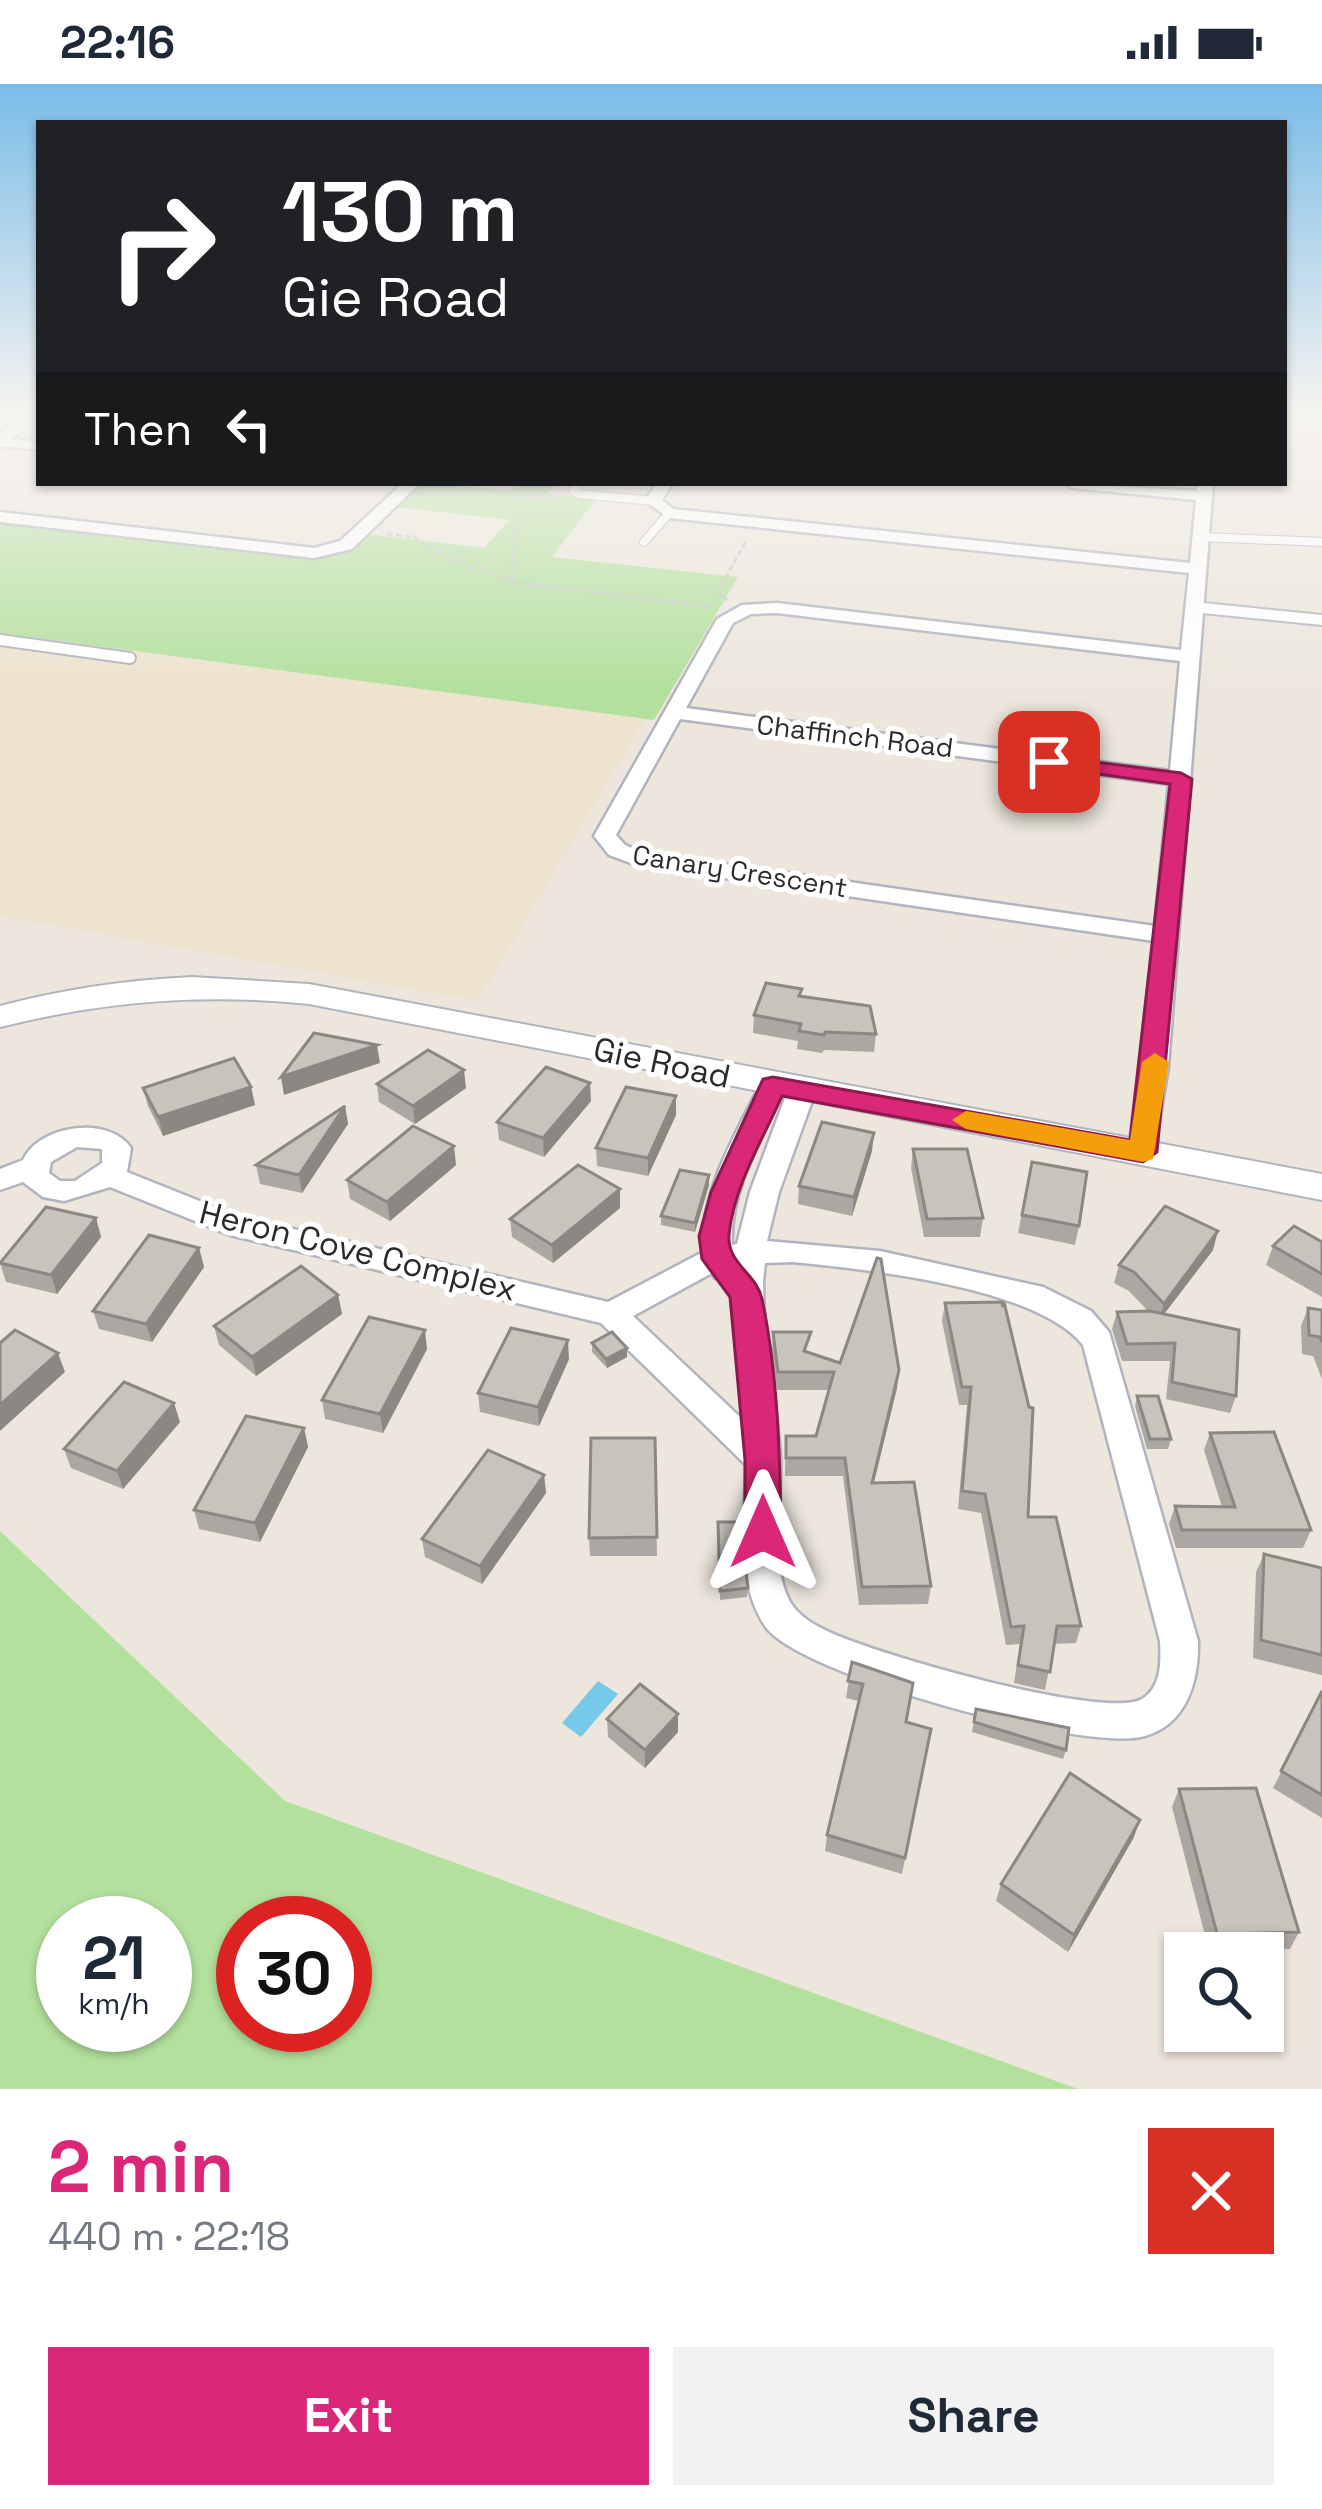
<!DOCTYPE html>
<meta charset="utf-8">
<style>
:root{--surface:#fff;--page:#f2f2f3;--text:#1f2937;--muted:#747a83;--accent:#db2777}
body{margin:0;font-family:"Space Grotesk",sans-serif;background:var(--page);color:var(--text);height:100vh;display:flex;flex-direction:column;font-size:45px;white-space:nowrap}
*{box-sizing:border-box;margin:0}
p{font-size:39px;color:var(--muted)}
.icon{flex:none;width:66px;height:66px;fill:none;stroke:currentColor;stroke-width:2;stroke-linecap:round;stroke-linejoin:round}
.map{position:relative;height:2005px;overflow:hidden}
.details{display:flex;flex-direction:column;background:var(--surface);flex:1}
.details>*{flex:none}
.guide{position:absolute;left:36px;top:36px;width:1251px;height:366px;border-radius:0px;box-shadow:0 3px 9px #0004;background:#202124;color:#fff;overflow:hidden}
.fabs{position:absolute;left:1164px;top:1848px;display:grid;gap:24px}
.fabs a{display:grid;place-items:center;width:120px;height:120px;border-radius:0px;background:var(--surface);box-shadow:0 3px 9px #0004;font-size:60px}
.speed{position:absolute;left:36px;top:1812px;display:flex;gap:24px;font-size:60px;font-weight:700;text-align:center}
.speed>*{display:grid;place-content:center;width:156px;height:156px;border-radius:50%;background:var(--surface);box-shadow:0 3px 9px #0004;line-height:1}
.speed small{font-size:30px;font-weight:400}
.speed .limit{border:18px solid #d22;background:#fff;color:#111}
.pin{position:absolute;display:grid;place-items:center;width:102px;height:102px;color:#fff;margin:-51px;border-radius:24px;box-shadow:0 6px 18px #0006}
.me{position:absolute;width:132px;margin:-66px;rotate:0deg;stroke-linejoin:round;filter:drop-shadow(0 0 9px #0008)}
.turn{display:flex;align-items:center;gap:42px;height:252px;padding:0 48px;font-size:54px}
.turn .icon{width:156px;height:156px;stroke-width:2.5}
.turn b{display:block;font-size:84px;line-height:102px}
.then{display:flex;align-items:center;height:114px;padding:0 48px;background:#0003;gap:24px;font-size:45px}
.round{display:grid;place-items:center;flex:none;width:126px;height:126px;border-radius:0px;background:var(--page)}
.head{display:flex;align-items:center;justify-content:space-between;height:204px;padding:0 48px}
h1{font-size:72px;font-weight:700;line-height:90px;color:var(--accent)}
.action{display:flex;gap:24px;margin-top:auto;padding:24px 48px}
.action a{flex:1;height:138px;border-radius:0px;background:var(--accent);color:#fff;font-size:48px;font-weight:700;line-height:138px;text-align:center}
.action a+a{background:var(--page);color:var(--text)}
.status{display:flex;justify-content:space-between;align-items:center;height:84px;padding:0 60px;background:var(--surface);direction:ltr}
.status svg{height:33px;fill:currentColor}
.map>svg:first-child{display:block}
.education{fill:#ede3ce}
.green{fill:#b3e09d;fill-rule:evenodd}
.water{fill:#76c9e9}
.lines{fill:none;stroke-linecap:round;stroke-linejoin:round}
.service-far1-casing{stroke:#b1b4be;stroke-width:10}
.service-casing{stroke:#b1b4be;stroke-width:14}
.minor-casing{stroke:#b1b4be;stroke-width:5}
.tertiary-casing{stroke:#b1b4be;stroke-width:4}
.path{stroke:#c8c8c8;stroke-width:3;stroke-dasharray:6 3;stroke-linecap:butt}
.service-far1{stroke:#fff;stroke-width:8}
.service{stroke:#fff;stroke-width:10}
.minor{fill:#fff;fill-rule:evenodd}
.tertiary{fill:#fff;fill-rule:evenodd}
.wall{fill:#aba8a3}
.shaded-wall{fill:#8b8884}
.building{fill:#c7c3bd;stroke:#8b8884;stroke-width:3}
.route{fill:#db2777;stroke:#8e194d;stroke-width:3}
.slow{fill:#f59e0b}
.labels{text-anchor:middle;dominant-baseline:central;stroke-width:10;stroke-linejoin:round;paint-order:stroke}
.far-street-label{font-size:27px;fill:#2b2b2b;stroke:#fff}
.street-label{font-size:33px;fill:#2b2b2b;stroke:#fff}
</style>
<div class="status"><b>22:16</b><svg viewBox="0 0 49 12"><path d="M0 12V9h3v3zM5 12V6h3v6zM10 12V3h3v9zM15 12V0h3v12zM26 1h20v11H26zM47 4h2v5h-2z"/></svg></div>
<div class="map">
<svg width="1322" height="2005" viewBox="0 0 1322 2005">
<rect width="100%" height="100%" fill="#ece6dd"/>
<polygon class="education" points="0,549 645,635 478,917 0,832"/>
<g class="green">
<polygon points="421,399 511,406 517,399 556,399 548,410 596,415 552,473 738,493 654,636 0,549 0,438 309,473 343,467 366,450 484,464 509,436 396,423"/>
<path d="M0,1447l285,270 793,288h-1078zM165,1839v102h-102v-102zM243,1839h102v102h-102z"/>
</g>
<polygon class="water" points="598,1597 618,1610 581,1653 562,1639"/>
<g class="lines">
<g class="service-far1-casing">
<g id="service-far1">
<polyline points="577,400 573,407 580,410 653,417"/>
<polyline points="1202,453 1322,458"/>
<polyline points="644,458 669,429"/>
<polyline points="1196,523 1233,527"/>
</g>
</g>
<g class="service-casing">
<g id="service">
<polyline points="1203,524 1322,536"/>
<polyline points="0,556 130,574"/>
</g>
</g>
<g class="minor-casing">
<g id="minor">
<polygon points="34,327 39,327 39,336 9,355 39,358 39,366 0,362 0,348"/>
<polygon points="403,399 420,399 352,465 314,474 0,438 0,428 314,464 340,457"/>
<path d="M657,399h16l-11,17 11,9 517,54 6,-63 -124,-12 -8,-5 133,8v-8h16l-45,584 -15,92h-20l-4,-7 25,-211 -518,-76 -27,-10 -15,-19 123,-217 25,-14 35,-2 404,47 8,-77 -520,-55 -24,-17zM777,529l403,48 -10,110 -484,-63 47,-85 18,-9zM680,635l489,65 -14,142 -514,-74 -16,-7 -9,-10z"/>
<path d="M773,992l13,9c-22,49 -57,104 -54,160l5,-1 13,-52 38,-102 14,-9 14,9 -37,102 -12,49 113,10 163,36 48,24 18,21 89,309c1,40 -11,83 -53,95 -58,17 -348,-61 -380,-110 -31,-48 -19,-107 -19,-161l-145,-142 -371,-88 -120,-48 -46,14 -21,-4 -20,-15 -23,8v-21l23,-9c16,-35 86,-45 108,-12l-4,24 110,44 371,86 95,-50c-3,-60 31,-114 57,-167zM77,1063l25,2v14l-27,18h-15l-11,-8 2,-11zM792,1178c74,7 245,25 291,83l77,296c1,20 2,46 -18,58 -37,22 -276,-47 -319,-70 -13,-6 -27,-16 -34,-29 -21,-43 -6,-100 -9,-146 -5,-58 -17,-114 -17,-173l2,-18zM712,1189l3,5 18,1 9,140 -109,-103z"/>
</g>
</g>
<g class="tertiary-casing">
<path id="tertiary" d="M192,893l117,7 1013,190v26l-1013,-196c-107,-11 -205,-3 -309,23v-21c64,-17 126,-26 192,-29z"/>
</g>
<g class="path">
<polyline points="529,399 519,411 557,415"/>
<polyline points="387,450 414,453 433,467 511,498 712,523"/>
<polyline points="511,498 519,411"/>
<polyline points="727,516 718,508 747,455"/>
</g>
<use href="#service-far1" class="service-far1"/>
<use href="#service" class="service"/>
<use href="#minor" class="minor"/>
<use href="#tertiary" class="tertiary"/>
</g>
<g class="wall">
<polygon points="802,912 876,950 874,968 824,966 822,969 797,965 798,957 753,949 754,931"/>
<polygon points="377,1000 466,1004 415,1040 379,1018"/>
<polygon points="251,1003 255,1021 163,1052 148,1022 143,1004"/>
<polygon points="676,1012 676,1031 648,1092 597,1082 596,1064"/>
<polygon points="591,1017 544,1073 499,1056 497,1038"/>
<polygon points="345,1022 348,1040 302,1109 260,1100 256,1081"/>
<polygon points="913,1065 983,1134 980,1153 924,1153 911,1084"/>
<polygon points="872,1067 852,1132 798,1120 799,1102"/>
<polygon points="1032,1078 1079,1142 1075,1161 1018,1149"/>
<polygon points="456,1081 390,1137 350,1115 347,1096"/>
<polygon points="709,1091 709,1101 695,1148 661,1141 661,1132"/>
<polygon points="620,1105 620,1124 553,1179 512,1153 510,1135"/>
<polygon points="96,1134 101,1153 57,1210 6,1198 0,1179"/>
<polygon points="1322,1158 1322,1213 1266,1181 1273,1162"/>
<polygon points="199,1164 204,1183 152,1258 99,1245 93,1227"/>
<polygon points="1213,1166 1164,1230 1236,1312 1230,1329 1166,1315 1170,1277 1122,1277 1112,1245 1117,1228 1148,1227 1129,1207 1114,1199 1119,1181"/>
<polygon points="338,1211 342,1230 256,1292 219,1261 214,1242"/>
<polygon points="945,1219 1028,1433 1081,1542 1076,1559 1054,1560 1045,1606 1014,1599 1020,1560 1006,1561 981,1429 958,1425 967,1321 959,1321 942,1237"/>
<polygon points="1308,1224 1322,1226 1322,1295 1313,1272 1302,1270 1301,1242"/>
<polygon points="773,1248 808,1268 897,1304 874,1399 931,1502 928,1520 859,1521 843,1392 785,1392 786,1352 816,1352 829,1306 777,1306 772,1266"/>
<polygon points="592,1259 627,1264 627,1273 607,1284 592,1268"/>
<polygon points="427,1265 383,1349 325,1335 322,1316"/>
<polygon points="569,1275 539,1342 480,1328 478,1309"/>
<polygon points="1137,1312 1171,1355 1168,1365 1147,1365 1135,1322"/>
<polygon points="180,1338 123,1405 71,1384 64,1365"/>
<polygon points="304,1344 308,1363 260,1458 199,1445 194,1426"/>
<polygon points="1210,1349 1311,1446 1303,1464 1176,1464 1169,1440 1175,1422 1222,1423 1204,1366"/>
<polygon points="655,1354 657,1472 590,1472 589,1454"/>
<polygon points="544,1391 546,1409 482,1500 425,1473 422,1455"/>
<polygon points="718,1438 748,1504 747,1513 720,1516"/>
<polygon points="1264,1470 1322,1484 1322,1591 1253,1574 1256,1488"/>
<polygon points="852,1578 906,1638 931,1645 902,1790 825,1767 827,1751 859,1617 846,1614"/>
<polygon points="1322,1607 1322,1734 1273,1704"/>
<polygon points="976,1625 1066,1666 1063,1675 972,1648"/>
<polygon points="607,1635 678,1648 645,1684 608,1653"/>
<polygon points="1179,1705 1299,1848 1290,1865 1209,1867 1172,1723"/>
<polygon points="1134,1753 1068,1868 996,1817 1001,1800"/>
</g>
<g class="shaded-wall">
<polygon points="377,961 380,979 284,1011 281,993"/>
<polygon points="464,986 466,1004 415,1040 413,1022"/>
<polygon points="590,999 591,1017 544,1073 543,1054"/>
<polygon points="251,1003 255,1021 163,1052 158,1033"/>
<polygon points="676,1012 676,1031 648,1092 648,1074"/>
<polygon points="345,1022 348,1040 302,1109 299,1091"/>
<polygon points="874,1049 872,1067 852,1132 854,1113"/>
<polygon points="454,1062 456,1081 390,1137 387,1118"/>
<polygon points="709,1091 709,1101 695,1148 695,1139"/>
<polygon points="620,1105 620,1124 553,1179 552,1161"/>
<polygon points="96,1134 101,1153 57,1210 51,1191"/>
<polygon points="1218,1147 1213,1166 1158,1238 1164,1220"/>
<polygon points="199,1164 204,1183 152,1258 146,1240"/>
<polygon points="338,1211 342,1230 256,1292 252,1273"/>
<polygon points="425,1246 427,1265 383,1349 380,1330"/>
<polygon points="568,1256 569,1275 539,1342 538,1323"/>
<polygon points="627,1264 627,1273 607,1284 606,1275"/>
<polygon points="58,1269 65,1288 0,1347 0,1321"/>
<polygon points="899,1286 897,1304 869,1417 872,1399"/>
<polygon points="174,1319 180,1338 123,1405 117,1387"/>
<polygon points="304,1344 308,1363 260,1458 255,1439"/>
<polygon points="544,1391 546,1409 482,1500 480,1482"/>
<polygon points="678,1630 678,1648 645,1684 645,1666"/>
<polygon points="1140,1736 1134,1753 1068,1868 1074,1851"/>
</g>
<g class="building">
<polygon points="766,899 802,905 799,912 870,922 876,950 825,948 824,951 799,947 801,940 754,931"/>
<polygon points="314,949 377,961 281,993"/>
<polygon points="428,966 464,986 413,1022 377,1000"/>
<polygon points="234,974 251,1003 158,1033 143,1004"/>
<polygon points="546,983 590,999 543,1054 497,1038"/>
<polygon points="626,1003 676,1012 648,1074 596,1064"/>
<polygon points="345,1022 299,1091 256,1081"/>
<polygon points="822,1038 874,1049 854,1113 799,1102"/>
<polygon points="413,1042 454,1062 387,1118 347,1096"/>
<polygon points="913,1065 967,1065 983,1134 927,1135"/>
<polygon points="1032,1078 1087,1088 1079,1142 1022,1131"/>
<polygon points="578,1081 620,1105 552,1161 510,1135"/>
<polygon points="680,1086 709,1091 695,1139 661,1132"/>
<polygon points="1165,1122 1218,1147 1164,1220 1134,1188 1119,1181"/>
<polygon points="46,1123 96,1134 51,1191 0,1179"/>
<polygon points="1294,1142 1322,1158 1322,1190 1273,1162"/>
<polygon points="149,1151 199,1164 146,1240 93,1227"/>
<polygon points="877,1174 881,1175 899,1286 872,1399 914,1398 931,1502 862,1503 845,1374 786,1374 786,1352 816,1352 834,1288 778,1288 773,1248 811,1248 804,1267 840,1279"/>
<polygon points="301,1182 338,1211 252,1273 214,1242"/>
<polygon points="1002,1218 1003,1223 1004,1218 1029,1323 1033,1324 1028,1433 1056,1433 1081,1542 1057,1542 1050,1588 1018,1581 1024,1542 1011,1543 985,1410 962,1407 971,1303 962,1303 945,1219"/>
<polygon points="1308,1224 1322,1226 1322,1258 1320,1253 1309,1251"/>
<polygon points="1150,1227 1239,1246 1236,1312 1172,1298 1175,1259 1127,1260 1117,1228"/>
<polygon points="369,1233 425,1246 380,1330 322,1316"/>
<polygon points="511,1244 568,1256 538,1323 478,1309"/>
<polygon points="15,1246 58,1269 0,1321 0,1259"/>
<polygon points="612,1248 627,1264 606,1275 592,1259"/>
<polygon points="124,1298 174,1319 117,1387 64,1365"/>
<polygon points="1137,1312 1158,1312 1171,1355 1150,1355"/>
<polygon points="246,1332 304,1344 255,1439 194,1426"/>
<polygon points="1274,1348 1311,1446 1182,1446 1175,1422 1235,1423 1210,1349"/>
<polygon points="591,1354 655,1354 657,1453 589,1454"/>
<polygon points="488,1366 544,1391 480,1482 422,1455"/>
<polygon points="718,1438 740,1438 748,1504 720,1507"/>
<polygon points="1264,1470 1322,1484 1322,1571 1261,1556"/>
<polygon points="852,1578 913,1599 906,1638 931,1645 905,1774 827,1751 863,1600 848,1597"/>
<polygon points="640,1600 678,1630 645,1666 607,1635"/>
<polygon points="1322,1607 1322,1711 1281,1687"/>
<polygon points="976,1625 1069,1644 1066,1666 974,1638"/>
<polygon points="1070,1689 1140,1736 1074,1851 1001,1800"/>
<polygon points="1256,1704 1299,1848 1217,1850 1179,1705"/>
</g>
<linearGradient id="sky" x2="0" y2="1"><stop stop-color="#7abce8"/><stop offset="0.54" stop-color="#f6f4f0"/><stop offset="1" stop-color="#f6f4f0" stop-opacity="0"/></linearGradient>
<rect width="1322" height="608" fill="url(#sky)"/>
<path class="route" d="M1049,672l132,17 11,6 -35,373 -14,10 -361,-66c-19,43 -49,92 -53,139 -2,29 28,39 33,64 16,75 18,157 19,233l-5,10 -13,5 -12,-5 -6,-10v-72l-15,-163 -28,-38 -3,-23 12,-44 52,-113 10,-2 357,63 40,-356 -128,-18 -3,-4z"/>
<polygon class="slow" points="1155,969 1169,978 1153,1075 1143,1078 966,1045 952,1036 966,1027 1130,1056 1142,978"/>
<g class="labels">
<g class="far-street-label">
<text transform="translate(855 652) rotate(7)">Chaffinch Road</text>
<text transform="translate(740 787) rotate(9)">Canary Crescent</text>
</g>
<g class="street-label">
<text transform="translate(662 979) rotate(12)">Gie Road</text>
<text transform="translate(358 1167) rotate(14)">Heron Cove Complex</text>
</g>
</g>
</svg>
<div class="fabs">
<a><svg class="icon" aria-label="search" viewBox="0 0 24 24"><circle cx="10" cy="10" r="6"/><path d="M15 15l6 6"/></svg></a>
</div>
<div class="speed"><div>21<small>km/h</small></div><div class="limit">30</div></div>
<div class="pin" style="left:1049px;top:678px;background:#d93025"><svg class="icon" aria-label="arrive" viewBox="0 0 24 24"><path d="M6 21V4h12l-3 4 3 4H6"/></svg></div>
<svg class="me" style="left:763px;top:1448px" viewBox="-20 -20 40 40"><path d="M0-17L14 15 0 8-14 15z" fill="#db2777" stroke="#fff" stroke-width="4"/></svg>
<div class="guide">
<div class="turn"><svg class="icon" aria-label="right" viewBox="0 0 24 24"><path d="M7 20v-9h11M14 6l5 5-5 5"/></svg><div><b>130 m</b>Gie Road</div></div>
<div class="then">Then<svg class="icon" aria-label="left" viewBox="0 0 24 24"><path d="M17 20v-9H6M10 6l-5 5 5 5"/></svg></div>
</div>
</div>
<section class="details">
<div class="head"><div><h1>2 min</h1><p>440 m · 22:18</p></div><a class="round" style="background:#d93025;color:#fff"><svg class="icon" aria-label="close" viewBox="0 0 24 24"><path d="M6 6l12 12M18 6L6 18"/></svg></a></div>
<div class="action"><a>Exit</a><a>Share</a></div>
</section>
